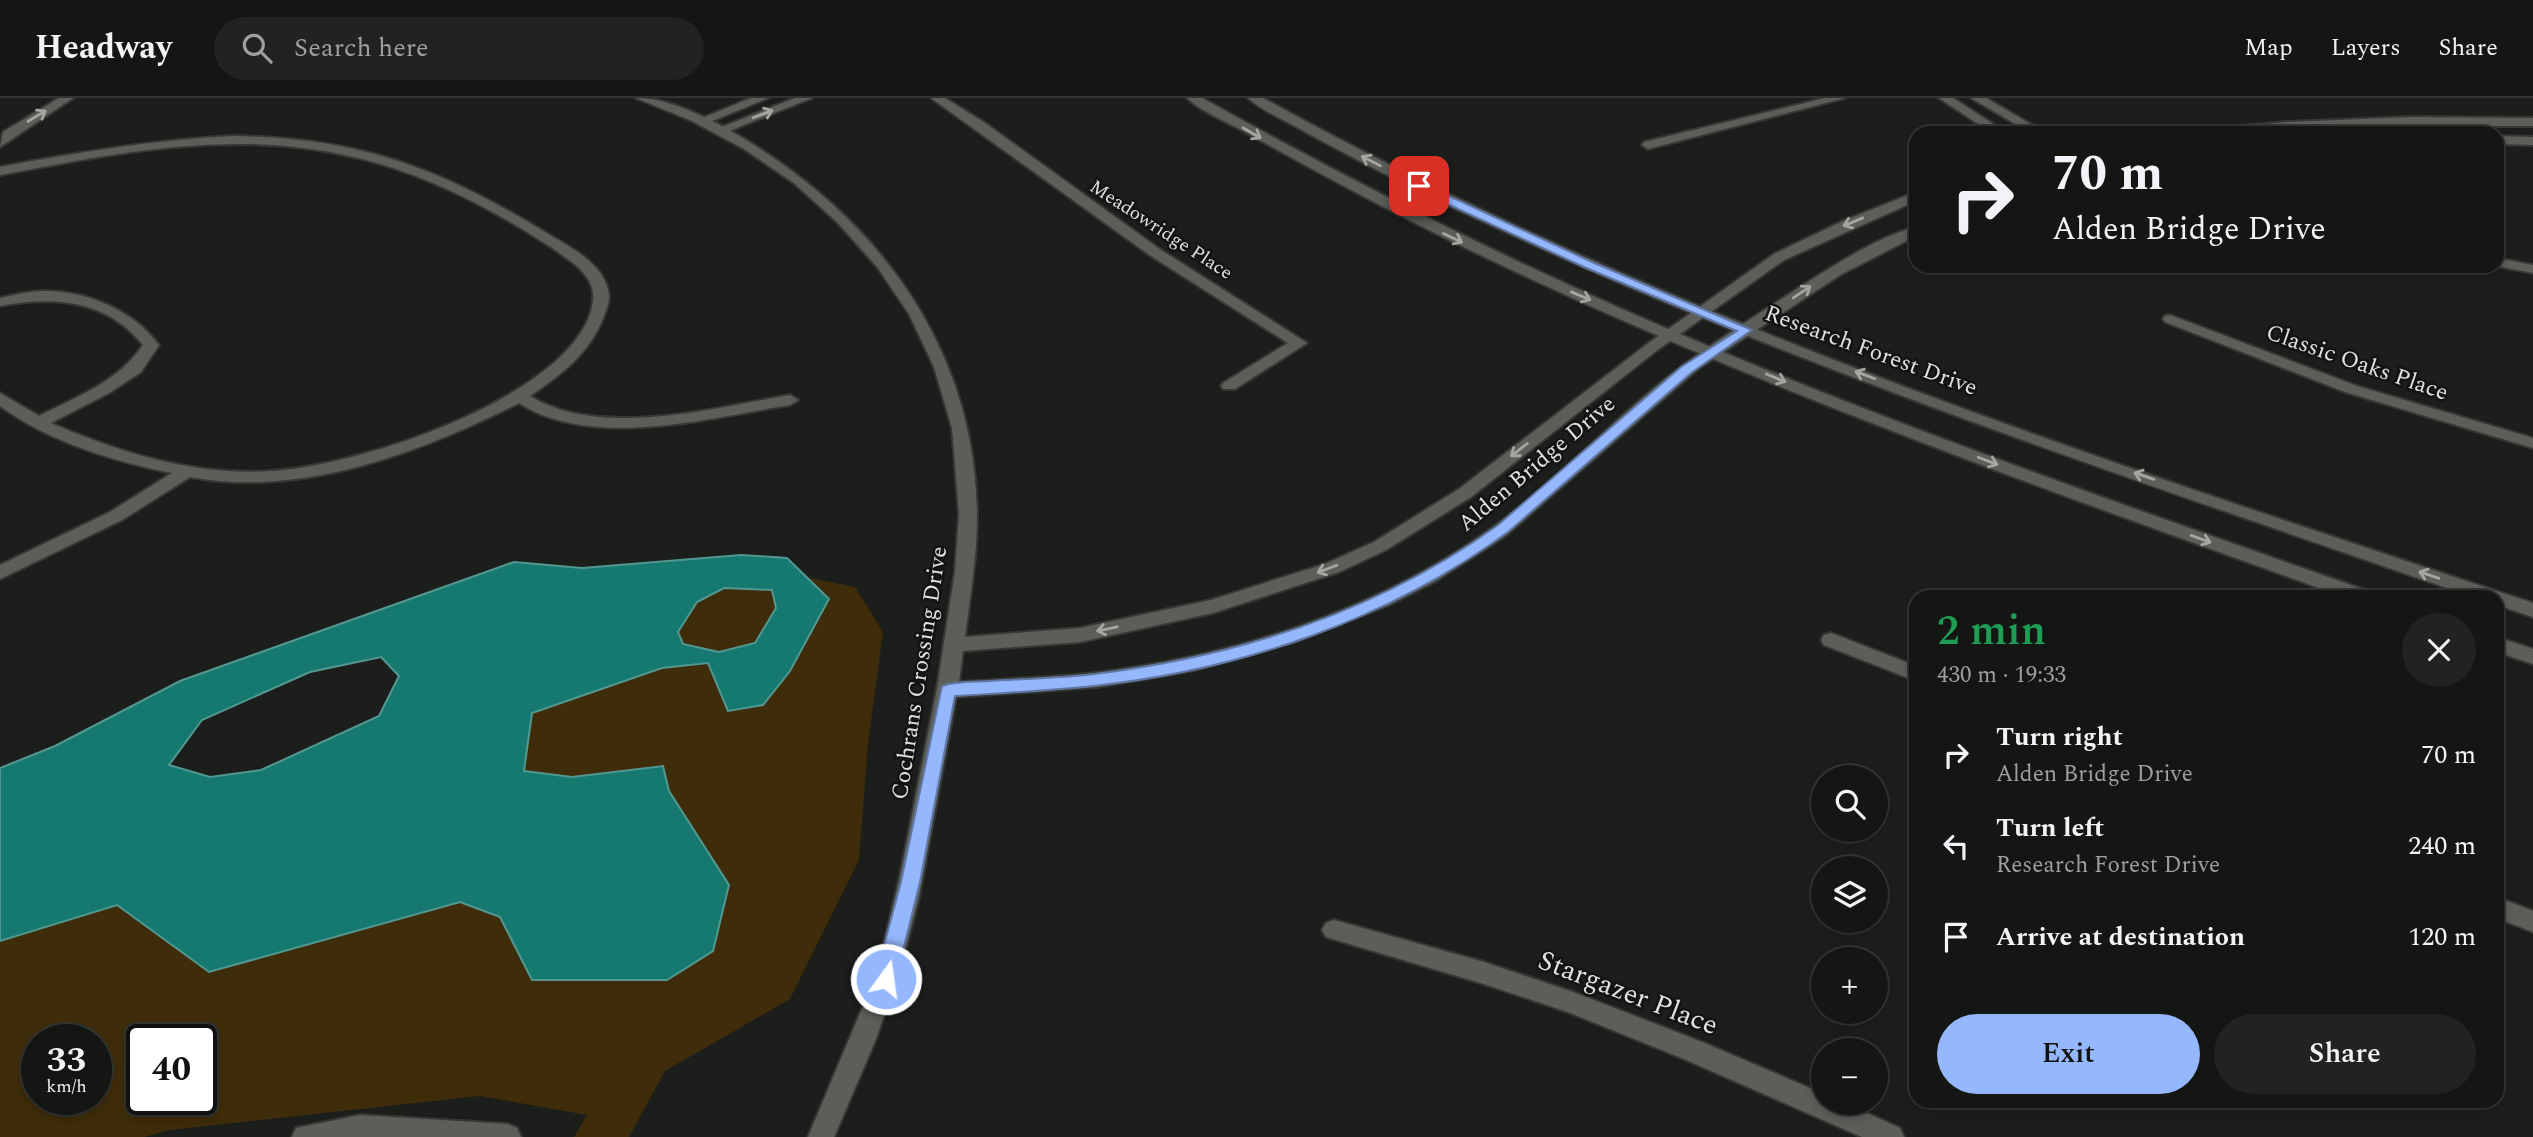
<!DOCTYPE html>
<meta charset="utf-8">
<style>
:root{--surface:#141614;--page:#212322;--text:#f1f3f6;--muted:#9d9fa0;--line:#333534;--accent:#95b7fd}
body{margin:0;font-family:Spectral,serif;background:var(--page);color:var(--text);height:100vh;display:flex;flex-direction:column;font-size:26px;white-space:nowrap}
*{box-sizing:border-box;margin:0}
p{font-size:23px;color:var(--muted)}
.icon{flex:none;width:38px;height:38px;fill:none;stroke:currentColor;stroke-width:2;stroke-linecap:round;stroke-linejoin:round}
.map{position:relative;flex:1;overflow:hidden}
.panel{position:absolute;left:1909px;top:492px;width:595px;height:518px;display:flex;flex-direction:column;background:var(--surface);border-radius:21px;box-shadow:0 4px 10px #0003,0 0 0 2px var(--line)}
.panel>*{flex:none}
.hud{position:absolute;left:1909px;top:28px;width:595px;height:147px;border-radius:21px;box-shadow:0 4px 10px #0003,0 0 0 2px var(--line);background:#141614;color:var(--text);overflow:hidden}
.controls{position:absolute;left:1811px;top:667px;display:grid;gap:14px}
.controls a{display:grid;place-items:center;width:77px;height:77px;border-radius:50%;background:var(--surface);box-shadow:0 4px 10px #0003,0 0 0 2px var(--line);font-size:35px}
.speed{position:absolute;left:21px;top:926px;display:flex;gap:14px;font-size:35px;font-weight:700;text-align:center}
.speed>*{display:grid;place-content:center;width:91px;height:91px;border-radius:50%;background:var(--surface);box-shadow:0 4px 10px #0003,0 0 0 2px var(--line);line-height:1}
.speed small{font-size:18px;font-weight:400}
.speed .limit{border:4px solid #111;border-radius:10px;background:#fff;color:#111}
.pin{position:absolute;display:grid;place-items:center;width:60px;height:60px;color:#fff;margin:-30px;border-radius:14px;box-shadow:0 4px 10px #0006}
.me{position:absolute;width:77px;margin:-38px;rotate:14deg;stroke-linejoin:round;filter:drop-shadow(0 0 5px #0008)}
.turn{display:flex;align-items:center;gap:24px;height:147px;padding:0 28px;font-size:32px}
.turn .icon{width:91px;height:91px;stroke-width:2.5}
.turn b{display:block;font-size:49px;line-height:60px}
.round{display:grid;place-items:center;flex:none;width:74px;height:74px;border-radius:37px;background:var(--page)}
.head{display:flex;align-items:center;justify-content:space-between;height:119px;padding:0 28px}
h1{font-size:42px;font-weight:600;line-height:52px;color:#1e9e55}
.action{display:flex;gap:14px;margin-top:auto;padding:14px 28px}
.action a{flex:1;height:80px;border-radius:42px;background:var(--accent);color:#111;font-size:28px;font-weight:600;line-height:80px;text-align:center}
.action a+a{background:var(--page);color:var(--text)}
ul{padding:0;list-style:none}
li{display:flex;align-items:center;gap:21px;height:91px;padding:0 28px}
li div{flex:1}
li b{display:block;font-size:26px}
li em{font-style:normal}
header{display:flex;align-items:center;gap:42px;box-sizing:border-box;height:98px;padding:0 35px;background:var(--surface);border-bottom:2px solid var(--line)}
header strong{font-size:33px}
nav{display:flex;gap:38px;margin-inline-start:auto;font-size:24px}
.search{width:490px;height:63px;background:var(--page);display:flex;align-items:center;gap:18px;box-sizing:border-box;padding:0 24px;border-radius:38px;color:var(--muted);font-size:26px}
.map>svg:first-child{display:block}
.green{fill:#3e2c0a;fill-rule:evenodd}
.water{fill:#167970;stroke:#529891;stroke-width:2;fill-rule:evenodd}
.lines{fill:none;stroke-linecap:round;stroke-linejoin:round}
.minor-casing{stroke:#363835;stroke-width:4}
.tertiary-casing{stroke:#363835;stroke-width:4}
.secondary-casing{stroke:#363835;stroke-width:4}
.minor{fill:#5b5e59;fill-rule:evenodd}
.tertiary{fill:#5b5e59;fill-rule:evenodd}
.secondary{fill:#5b5e59;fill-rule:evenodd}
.oneway{stroke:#a4a6a2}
.route{fill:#95b7fd;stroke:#6177a4;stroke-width:2}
.labels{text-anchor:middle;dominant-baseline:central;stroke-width:5;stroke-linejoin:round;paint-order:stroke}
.far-street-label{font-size:19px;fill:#dfe1de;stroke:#121411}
.street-label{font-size:23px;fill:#dfe1de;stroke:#121411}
.near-street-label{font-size:28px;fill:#dfe1de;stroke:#121411}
</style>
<header>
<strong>Headway</strong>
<div class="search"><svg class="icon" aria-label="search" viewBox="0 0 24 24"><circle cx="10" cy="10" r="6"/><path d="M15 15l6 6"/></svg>Search here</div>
<nav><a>Map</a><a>Layers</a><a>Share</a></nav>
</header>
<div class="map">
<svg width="2533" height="1039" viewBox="0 0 2533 1039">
<rect width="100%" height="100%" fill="#1b1e1a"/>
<path class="green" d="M781,474l74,15 28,45 -15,112 -9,116 -69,139 -125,72 -36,66h-55l13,-22 -107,-19 -310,34 -26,7h-144v-306l248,-22 462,-229zM37,942h59v59h-59zM142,942h59v59h-59z"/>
<path class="water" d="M741,457l46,3 42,41 -39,72 -27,34 -35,6 -20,-48 -46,5 -130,45 -8,58 48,6 91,-11 6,25 60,94 -16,66 -46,29h-135l-32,-63 -40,-15 -251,70 -92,-67 -117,36v-173l55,-22 125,-65 334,-119 68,6zM724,490l48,2 4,18 -21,35 -36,9 -36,-8 -5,-12 19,-30zM381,559l18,19 -20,40 -118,54 -51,7 -41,-12 33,-45 108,-48z"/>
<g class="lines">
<g class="minor-casing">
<g id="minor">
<polygon points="59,0 73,0 0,49 3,34"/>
<polygon points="751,0 768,0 705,26 695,23"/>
<polygon points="795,0 812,0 724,35 714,32"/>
<polygon points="931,0 945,0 985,25 1161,152 1307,245 1235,291 1223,291 1221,288 1223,285 1288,245 1151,158"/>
<polygon points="1825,0 1845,0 1648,51 1642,47 1644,44"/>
<polygon points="1939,0 1953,0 2007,35 1992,35"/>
<polygon points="1971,0 1986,0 2046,35 2031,35"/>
<path d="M233,38c128,2 207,32 315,98 22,13 54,29 60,56 3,10 -1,17 -4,26 -14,37 -42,58 -74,80 69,43 184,12 260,-1l8,5 -8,5c-81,13 -198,45 -271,-2 -98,49 -217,95 -329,74l-68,43 -122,59v-14l110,-53 62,-39c-59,-12 -123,-31 -172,-67v-13l39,23c39,-20 79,-34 104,-71 -37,-46 -90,-49 -143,-39v-8c14,-3 29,-7 43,-7 43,-1 91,20 116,54l-18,27 -32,21 -58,30c69,30 144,53 220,48 86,-5 284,-69 318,-154 8,-22 5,-35 -12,-51 -28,-22 -59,-40 -90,-57 -170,-93 -306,-69 -487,-34v-8c78,-15 154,-27 233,-31z"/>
<polygon points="2497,160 2533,167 2533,175 2496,168"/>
<polygon points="2170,217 2357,288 2533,340 2533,350 2345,294 2165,224 2163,221 2165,218"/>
<polygon points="1831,535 1916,568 1916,583 1824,547 1821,542 1824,537"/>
<polygon points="2497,799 2533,813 2533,834 2497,820"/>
<polygon points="1334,822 1484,864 1573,894 1702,944 1824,996 1824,1004 1843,1004 1900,1030 1904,1039 1862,1039 1684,961 1568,914 1484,886 1326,839 1322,832 1326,825"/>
<polygon points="360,1017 508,1026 517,1030 521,1039 292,1039 296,1030"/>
</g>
</g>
<g class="tertiary-casing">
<g id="tertiary">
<path d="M636,0c44,0 103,36 139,61 122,84 201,207 202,357 0,41 -7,81 -12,121l115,-9 131,-28 114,-36 49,-22 85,-53 187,-144 128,-91 69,-33 73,-29v9l-132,59 -128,91 -185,146 -85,53 -47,22 -126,41 -133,29 -117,9 -4,31c45,-3 91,-4 136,-9 140,-17 281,-62 396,-144 58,-41 107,-94 161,-139 46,-39 98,-70 148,-103 35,-22 75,-49 116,-60v9l-76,39 -141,93 -194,168 -71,46 -45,23 -92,36 -102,29 -98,17 -141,10 -37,200 -16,62 -27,80 -42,98h-26l58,-138 19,-60 15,-63 37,-188 18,-117 4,-57 -7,-86 -18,-61 -25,-53 -31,-46 -40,-45 -44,-40 -50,-34 -52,-28z"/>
<polygon points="2410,19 2533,20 2533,28 2369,28 2200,35 2206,31 2288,24"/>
<polygon points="2497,38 2533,39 2533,47 2497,46"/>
</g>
</g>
<g class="secondary-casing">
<g id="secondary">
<path d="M1187,0h15c138,77 277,148 422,212 244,107 496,194 747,282l2,5h-29c-316,-114 -635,-226 -935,-377 -55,-28 -108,-57 -162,-87 -19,-11 -44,-20 -60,-35z"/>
<path d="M1248,0h15c399,221 838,362 1270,505v14l-36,-12v-8h-24c-325,-113 -653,-220 -965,-364 -67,-30 -133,-63 -197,-98 -20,-12 -46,-22 -63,-37z"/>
<polygon points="2497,539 2533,551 2533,566 2497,554"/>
</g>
</g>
<use href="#minor" class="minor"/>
<use href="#tertiary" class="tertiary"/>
<use href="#secondary" class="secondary"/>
</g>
<defs><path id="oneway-shaft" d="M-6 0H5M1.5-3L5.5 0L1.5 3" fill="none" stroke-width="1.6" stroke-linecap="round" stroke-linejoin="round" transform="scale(1.75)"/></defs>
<g class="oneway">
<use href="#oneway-shaft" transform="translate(763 16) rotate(-21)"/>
<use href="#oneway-shaft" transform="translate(37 18) rotate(-31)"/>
<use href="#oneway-shaft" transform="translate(1252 35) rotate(30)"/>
<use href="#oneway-shaft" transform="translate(1371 63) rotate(-153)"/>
<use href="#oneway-shaft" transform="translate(1853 124) rotate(157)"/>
<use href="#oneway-shaft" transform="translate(1453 140) rotate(25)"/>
<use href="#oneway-shaft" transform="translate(1802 194) rotate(-34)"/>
<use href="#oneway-shaft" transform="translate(1581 198) rotate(23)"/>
<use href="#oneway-shaft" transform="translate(1865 277) rotate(-159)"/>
<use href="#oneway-shaft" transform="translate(1776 280) rotate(22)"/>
<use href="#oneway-shaft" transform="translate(1519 352) rotate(142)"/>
<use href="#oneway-shaft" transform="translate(1988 363) rotate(21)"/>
<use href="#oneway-shaft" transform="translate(2144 378) rotate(-161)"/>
<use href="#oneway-shaft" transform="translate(2201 441) rotate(20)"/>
<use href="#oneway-shaft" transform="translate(1327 471) rotate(159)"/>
<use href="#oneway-shaft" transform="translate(2429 477) rotate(-161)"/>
<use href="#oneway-shaft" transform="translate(1107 531) rotate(168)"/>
</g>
<path class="route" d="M1415,86h8l169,78 160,68 -61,43 -183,159c-120,88 -267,138 -415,154 -46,5 -92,7 -138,10l-35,186 -24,97 -3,6 -7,3 -8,-3 -3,-6 26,-97 41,-196c14,-5 32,-4 47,-5 35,-2 71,-3 106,-7 144,-18 284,-63 403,-149l183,-158 56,-36 -153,-64 -169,-78z"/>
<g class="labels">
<g class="far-street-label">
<text transform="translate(1161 132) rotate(33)">Meadowridge Place</text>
</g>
<g class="street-label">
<text transform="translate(1871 253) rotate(20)">Research Forest Drive</text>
<text transform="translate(2357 265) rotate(19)">Classic Oaks Place</text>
<text transform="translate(1537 366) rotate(-40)">Alden Bridge Drive</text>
<text transform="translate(920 575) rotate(-81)">Cochrans Crossing Drive</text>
</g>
<g class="near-street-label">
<text transform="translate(1628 895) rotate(21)">Stargazer Place</text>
</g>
</g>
</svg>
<div class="controls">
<a><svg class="icon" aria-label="search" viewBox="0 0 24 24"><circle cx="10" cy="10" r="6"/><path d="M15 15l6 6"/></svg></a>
<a><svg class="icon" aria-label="layers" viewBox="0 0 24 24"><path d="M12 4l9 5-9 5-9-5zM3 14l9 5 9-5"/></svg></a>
<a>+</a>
<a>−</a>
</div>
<div class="speed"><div>33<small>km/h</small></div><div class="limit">40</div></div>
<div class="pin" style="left:1419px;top:88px;background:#d93025"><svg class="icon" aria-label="arrive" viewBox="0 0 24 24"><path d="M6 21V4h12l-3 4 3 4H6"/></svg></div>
<svg class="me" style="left:886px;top:881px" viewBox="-20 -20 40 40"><circle r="17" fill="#95b7fd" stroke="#fff" stroke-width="3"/><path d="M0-11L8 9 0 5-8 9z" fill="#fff"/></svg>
<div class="hud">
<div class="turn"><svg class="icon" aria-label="right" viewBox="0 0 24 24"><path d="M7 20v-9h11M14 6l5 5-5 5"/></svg><div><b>70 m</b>Alden Bridge Drive</div></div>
</div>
<section class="panel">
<div class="head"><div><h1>2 min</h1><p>430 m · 19:33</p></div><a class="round"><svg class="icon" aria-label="close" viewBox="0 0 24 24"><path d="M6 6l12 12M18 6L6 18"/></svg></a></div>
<ul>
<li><svg class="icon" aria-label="right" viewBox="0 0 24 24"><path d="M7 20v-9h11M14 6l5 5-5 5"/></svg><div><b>Turn right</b><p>Alden Bridge Drive</p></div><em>70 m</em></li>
<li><svg class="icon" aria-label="left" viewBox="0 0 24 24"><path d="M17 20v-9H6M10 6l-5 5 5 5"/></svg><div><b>Turn left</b><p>Research Forest Drive</p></div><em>240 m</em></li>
<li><svg class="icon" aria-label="arrive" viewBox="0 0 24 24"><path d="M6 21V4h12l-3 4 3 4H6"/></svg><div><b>Arrive at destination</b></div><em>120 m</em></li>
</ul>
<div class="action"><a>Exit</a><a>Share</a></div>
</section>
</div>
